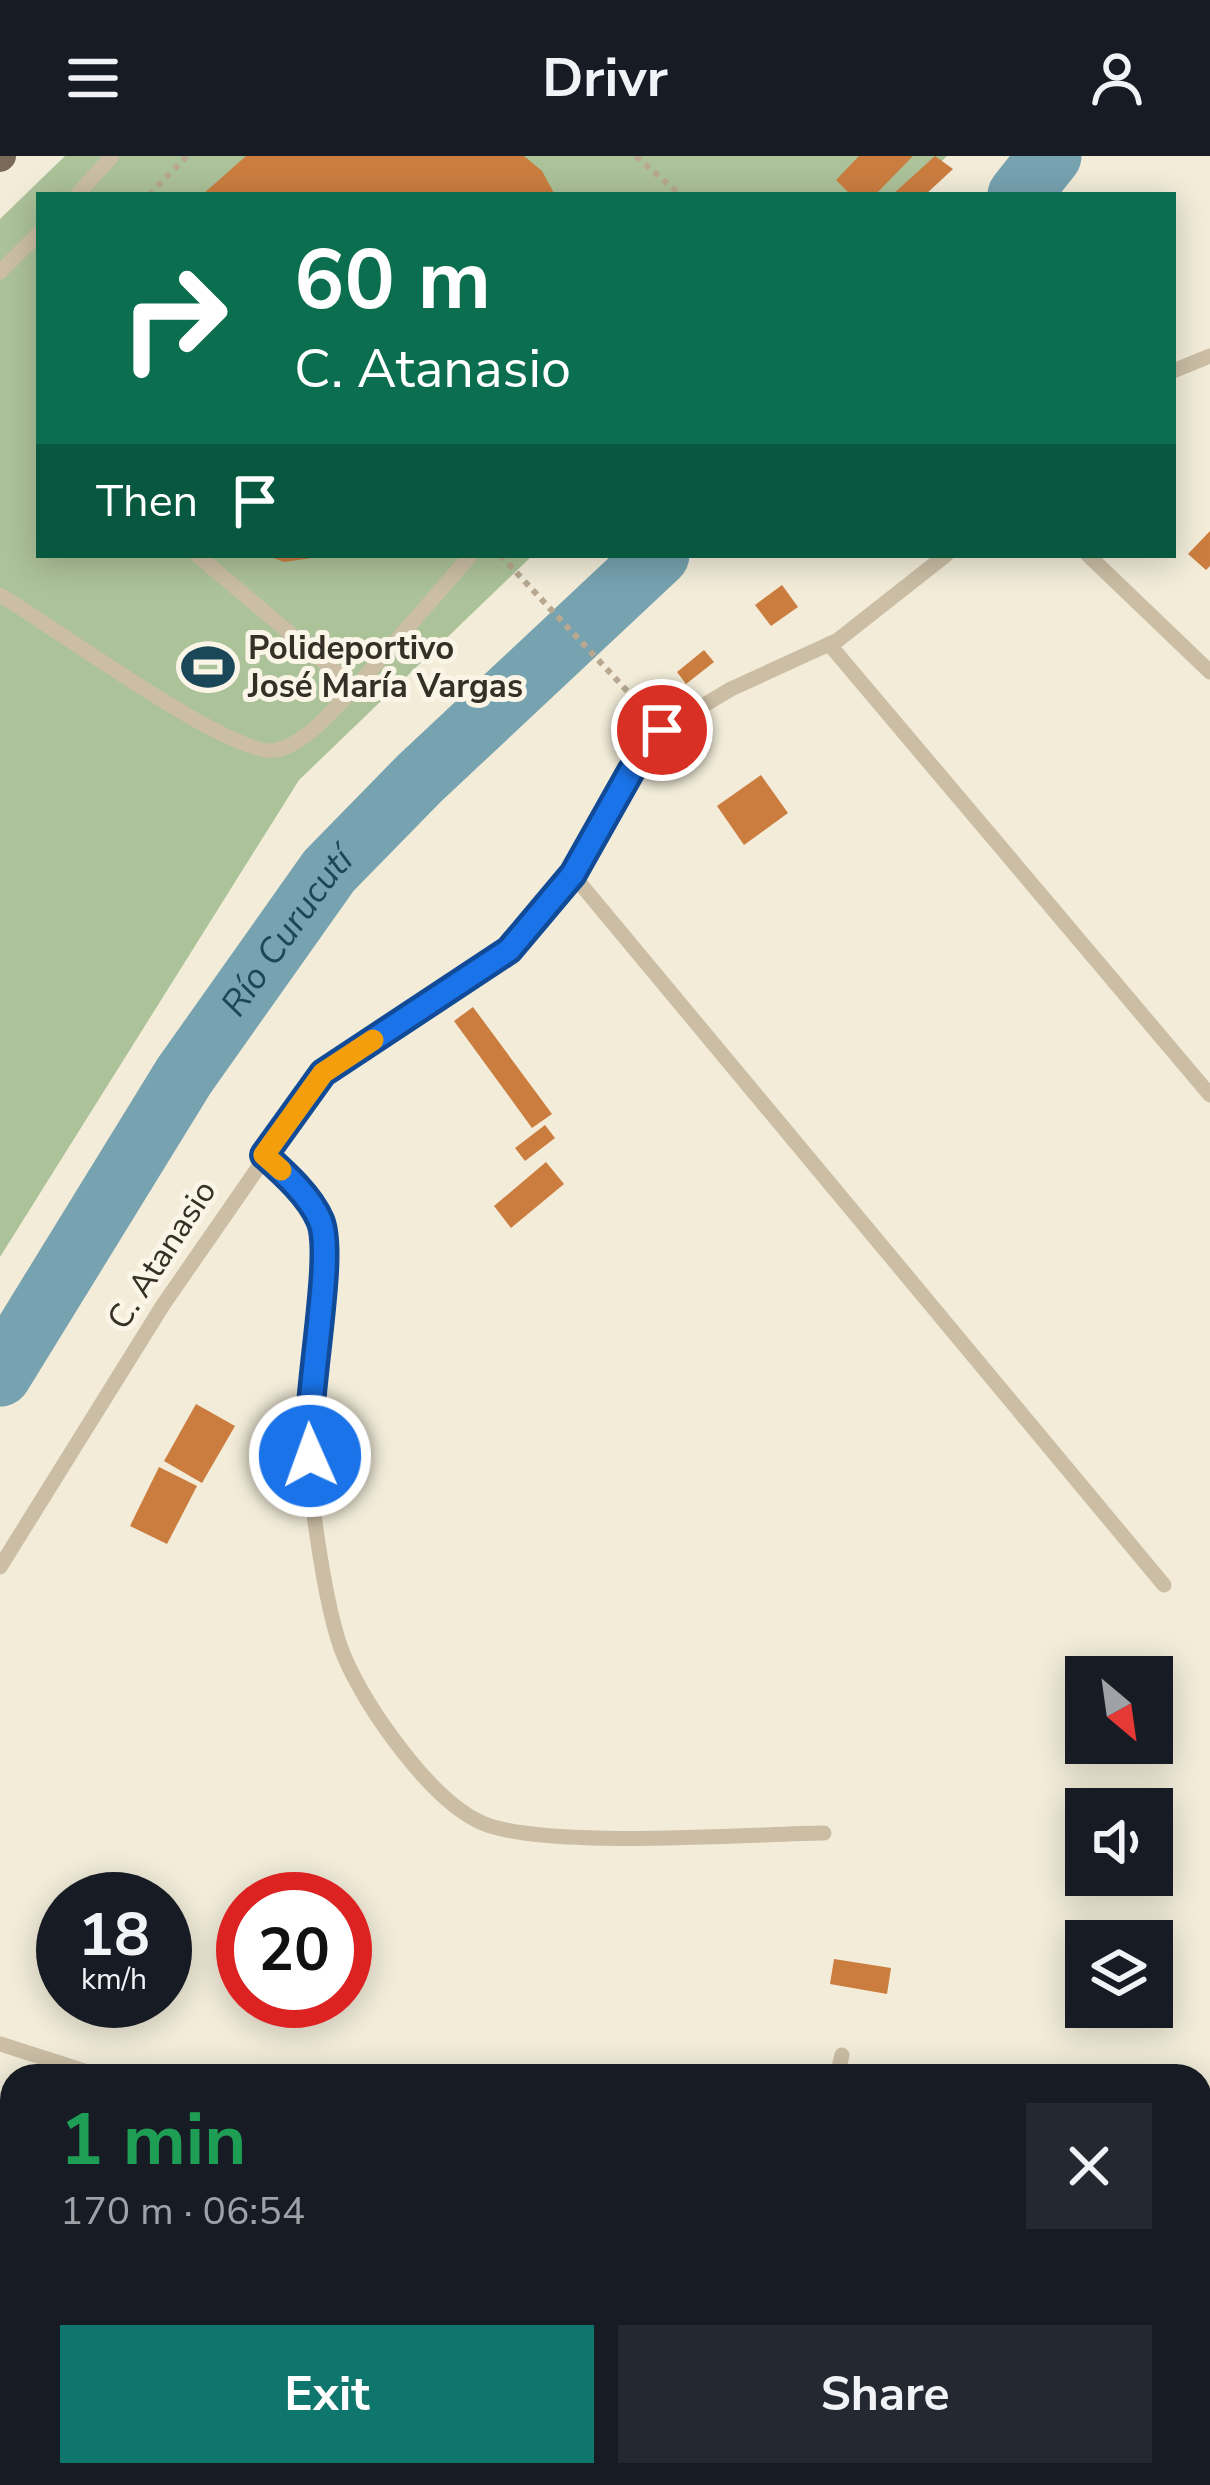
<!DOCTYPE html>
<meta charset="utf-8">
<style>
:root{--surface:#171b24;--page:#242831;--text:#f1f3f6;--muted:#9ea1a6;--accent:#0f766e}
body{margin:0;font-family:"Nunito Sans",sans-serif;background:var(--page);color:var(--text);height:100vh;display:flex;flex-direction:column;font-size:45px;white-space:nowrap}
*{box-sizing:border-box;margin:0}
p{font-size:39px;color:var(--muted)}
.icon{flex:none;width:66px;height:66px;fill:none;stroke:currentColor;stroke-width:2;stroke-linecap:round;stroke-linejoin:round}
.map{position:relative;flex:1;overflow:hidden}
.side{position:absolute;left:0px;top:1908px;width:1212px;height:423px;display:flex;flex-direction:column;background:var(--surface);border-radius:36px 36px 0 0;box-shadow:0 6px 30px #0003}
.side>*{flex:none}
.hud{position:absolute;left:36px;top:36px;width:1140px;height:366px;border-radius:0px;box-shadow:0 6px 30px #0003;background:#0b6e4f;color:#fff;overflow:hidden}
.needle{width:78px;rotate:151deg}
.buttons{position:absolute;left:1065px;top:1500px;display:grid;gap:24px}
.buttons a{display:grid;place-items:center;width:108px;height:108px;border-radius:0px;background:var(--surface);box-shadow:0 6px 30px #0003;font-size:60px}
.speed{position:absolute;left:36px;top:1716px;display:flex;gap:24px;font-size:60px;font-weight:700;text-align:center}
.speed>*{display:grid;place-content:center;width:156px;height:156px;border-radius:50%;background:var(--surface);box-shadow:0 6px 30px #0003;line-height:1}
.speed small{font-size:30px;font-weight:400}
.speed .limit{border:18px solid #d22;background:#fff;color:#111}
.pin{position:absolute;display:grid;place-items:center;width:102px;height:102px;color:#fff;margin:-51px;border:6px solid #fff;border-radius:50%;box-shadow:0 3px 12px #0007}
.me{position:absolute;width:132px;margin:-66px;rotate:358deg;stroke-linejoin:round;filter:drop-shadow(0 0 9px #0008)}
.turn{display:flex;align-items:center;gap:42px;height:252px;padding:0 60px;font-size:54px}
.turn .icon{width:156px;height:156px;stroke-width:2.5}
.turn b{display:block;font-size:84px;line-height:102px}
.then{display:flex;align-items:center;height:114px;padding:0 60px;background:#0003;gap:24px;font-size:45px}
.round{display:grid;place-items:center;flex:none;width:126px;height:126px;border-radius:0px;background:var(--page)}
.headline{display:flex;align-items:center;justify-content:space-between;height:204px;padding:0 60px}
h1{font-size:72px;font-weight:700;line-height:90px;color:#1e9e55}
.button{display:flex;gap:24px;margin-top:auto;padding:24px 60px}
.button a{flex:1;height:138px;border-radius:0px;background:var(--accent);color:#fff;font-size:48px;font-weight:700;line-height:138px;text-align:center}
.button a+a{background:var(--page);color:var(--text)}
header{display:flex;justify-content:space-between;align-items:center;height:156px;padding:0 60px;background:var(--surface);font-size:54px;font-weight:700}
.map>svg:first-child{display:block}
.green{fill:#acc299}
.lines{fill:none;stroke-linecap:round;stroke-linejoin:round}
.river{stroke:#77a2b0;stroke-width:63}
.building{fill:#cb7d3f}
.path{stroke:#b7a88f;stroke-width:6;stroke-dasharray:6 6;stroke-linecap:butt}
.service{stroke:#cbbea5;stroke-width:15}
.primary{stroke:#796957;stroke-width:30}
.route-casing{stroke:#114b97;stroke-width:30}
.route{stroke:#1a73e8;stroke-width:21}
.slow{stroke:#f59e0b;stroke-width:21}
.labels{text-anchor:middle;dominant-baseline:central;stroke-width:10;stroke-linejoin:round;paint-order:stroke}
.poi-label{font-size:33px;font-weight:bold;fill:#362f26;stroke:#faf5e6;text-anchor:start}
.street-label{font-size:33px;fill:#362f26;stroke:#faf5e6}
.water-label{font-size:36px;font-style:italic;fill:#1b4859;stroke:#faf5e6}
</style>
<header><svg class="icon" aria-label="menu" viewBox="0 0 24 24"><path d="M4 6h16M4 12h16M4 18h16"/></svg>Drivr<svg class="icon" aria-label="person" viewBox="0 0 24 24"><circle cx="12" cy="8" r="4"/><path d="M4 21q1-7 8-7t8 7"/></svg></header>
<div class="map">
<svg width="1210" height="2329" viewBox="0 0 1210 2329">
<rect width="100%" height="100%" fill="#f2ecd9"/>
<polygon class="green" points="65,0 947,0 907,39 39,39 39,399 533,399 299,624 0,1101 0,63"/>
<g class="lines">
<g class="river">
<polyline points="1019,39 1050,0"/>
<path id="s1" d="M0,1219l184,-299 145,-205 90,-92 239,-224"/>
</g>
</g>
<g class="building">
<polygon points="246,0 524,0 542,15 555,39 202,39"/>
<polygon points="859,0 913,0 875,39 851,39 836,24"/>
<polygon points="935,0 953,13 925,39 892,39"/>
<polygon points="1210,375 1210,410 1206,414 1188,398"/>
<polygon points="266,399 312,399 312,402 284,406"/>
<polygon points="782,429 798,451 771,470 755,449"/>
<polygon points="704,494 714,506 686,528 677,516"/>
<polygon points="761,619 788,657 744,689 717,650"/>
<polygon points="473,851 552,958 532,972 454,865"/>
<polygon points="545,969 555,982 525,1005 515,992"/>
<polygon points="546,1006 564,1028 511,1072 494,1050"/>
<polygon points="196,1248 235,1270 202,1327 164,1305"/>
<polygon points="159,1311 197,1330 167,1388 130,1370"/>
<polygon points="834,1803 891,1812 887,1838 830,1828"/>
<polygon points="0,2138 12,2140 12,2235 0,2232"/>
</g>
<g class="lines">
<g class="path">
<polyline points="636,0 680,39"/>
<polyline points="149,39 187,0"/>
<polyline points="500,399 645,554"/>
</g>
<g class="service">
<polyline points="77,39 112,0"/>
<polyline points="0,116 39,77"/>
<polyline points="1173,215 1210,200"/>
<polyline points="1088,399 1210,516"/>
<path d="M0,439c49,28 235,166 277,155 30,-7 56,-41 78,-62l-158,-133"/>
<polyline points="829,488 1210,939"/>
<polyline points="355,532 471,399"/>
<polyline points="573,719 1164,1429"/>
<path d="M264,999c19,17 52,44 58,69 12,52 -15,136 -16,190 -1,52 18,195 38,242 23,53 85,142 136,166 59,28 269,12 344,11"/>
<polyline points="0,1411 163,1149 323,918 509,794 573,719 631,615 662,574 731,533 838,484 946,399"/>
<polyline points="0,1888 100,1920"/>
<polyline points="837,1920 842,1899"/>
<polyline points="0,2049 12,2052"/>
<polyline points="485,2329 488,2319"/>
<polyline points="756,2329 758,2319"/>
</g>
<polyline class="primary" points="0,1 1,0"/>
</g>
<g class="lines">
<g class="route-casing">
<path id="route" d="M310,1300c-6,-55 26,-201 10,-236 -11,-25 -36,-47 -56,-65l59,-82 186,-123 64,-76 58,-103 31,-41"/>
</g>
<use href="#route" class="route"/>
<polyline class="slow" points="281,1014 264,999 323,917 373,884"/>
</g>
<defs>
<g id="stadium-bare" transform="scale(4.14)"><path d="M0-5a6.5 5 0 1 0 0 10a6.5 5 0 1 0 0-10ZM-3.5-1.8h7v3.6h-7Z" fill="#1b4859" stroke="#faf5e6" stroke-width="2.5" paint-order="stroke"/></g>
</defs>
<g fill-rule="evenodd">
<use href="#stadium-bare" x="208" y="511"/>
</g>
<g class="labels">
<g class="poi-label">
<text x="248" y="492">Polideportivo<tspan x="248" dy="38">José María Vargas</tspan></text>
</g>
<g class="street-label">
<text transform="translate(162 1099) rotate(-57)">C. Atanasio</text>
</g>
<g class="water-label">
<text stroke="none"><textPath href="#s1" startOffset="528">Río Curucutí</textPath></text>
</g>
</g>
</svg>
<div class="buttons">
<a><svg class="needle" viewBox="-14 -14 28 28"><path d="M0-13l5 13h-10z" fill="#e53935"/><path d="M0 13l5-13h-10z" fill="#9ea1a6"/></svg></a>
<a><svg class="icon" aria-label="sound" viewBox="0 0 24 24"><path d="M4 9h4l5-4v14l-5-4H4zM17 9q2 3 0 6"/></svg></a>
<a><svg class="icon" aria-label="layers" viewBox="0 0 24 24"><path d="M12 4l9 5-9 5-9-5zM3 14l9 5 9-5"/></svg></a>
</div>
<div class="speed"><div>18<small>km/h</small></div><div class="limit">20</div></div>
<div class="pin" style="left:662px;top:574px;background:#d93025"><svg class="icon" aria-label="arrive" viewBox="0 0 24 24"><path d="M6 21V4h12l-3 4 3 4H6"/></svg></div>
<svg class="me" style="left:310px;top:1300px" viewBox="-20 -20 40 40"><circle r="17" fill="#1a73e8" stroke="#fff" stroke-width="3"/><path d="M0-11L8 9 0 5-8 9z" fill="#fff"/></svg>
<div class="hud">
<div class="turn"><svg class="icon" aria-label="right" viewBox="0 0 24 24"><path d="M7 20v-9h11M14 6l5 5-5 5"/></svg><div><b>60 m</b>C. Atanasio</div></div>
<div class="then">Then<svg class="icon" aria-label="arrive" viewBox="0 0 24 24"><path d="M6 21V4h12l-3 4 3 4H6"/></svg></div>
</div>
<section class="side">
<div class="headline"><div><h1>1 min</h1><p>170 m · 06:54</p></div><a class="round"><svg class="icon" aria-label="close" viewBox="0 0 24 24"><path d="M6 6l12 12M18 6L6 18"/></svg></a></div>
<div class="button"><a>Exit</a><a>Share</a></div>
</section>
</div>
